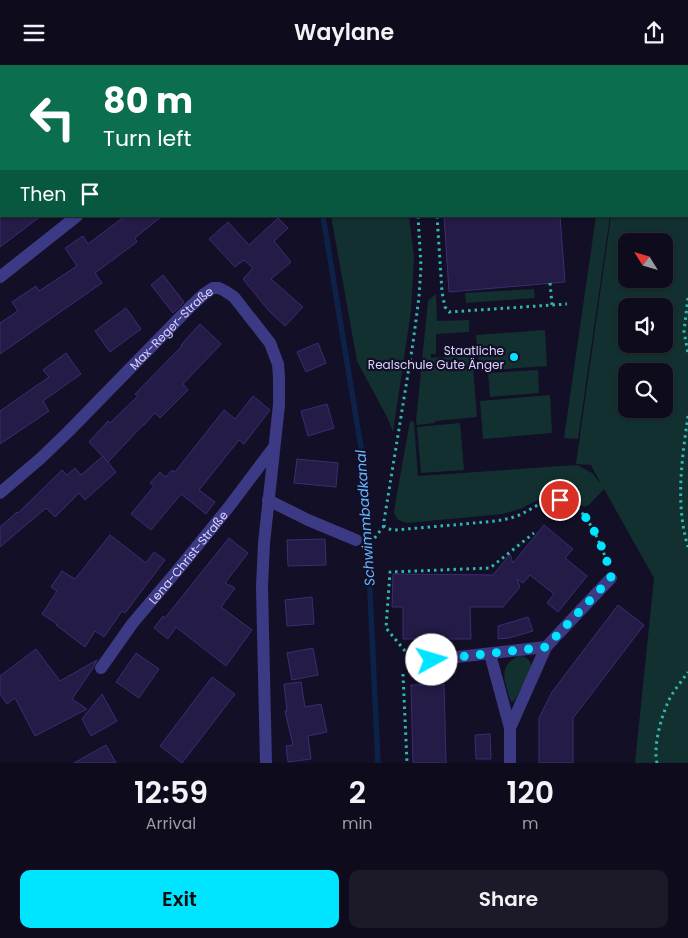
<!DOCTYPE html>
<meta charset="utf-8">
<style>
:root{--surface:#0e0b1c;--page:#1c1929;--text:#f1f3f6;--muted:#9b9ba3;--line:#2e2b3b;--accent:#00e5ff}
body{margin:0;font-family:Poppins,sans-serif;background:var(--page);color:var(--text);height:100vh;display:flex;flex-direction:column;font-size:19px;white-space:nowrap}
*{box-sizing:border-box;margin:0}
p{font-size:16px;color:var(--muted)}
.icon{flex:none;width:28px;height:28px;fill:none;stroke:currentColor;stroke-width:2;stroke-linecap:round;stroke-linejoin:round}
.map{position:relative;height:698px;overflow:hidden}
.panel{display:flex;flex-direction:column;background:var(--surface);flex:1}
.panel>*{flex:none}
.top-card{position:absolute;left:0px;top:0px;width:689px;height:152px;box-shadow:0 1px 4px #0004,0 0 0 1px var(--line);background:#0b6e4f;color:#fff;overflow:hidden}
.needle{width:32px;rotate:307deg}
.controls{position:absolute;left:618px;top:168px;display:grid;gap:10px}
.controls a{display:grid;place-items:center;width:55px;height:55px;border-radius:10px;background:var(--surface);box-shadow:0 1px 4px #0004,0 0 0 1px var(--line);font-size:25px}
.pin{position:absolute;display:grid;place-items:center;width:42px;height:42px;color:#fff;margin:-21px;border:2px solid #fff;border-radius:50%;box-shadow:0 1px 5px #0007}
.me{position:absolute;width:55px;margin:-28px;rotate:84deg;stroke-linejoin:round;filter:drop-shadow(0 0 4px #0008)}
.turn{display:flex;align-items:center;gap:18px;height:105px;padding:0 20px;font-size:22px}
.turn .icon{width:65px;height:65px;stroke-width:2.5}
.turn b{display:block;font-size:35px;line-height:42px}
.then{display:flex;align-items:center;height:48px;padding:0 20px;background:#0003;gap:10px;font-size:19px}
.eta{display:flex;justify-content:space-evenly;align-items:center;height:85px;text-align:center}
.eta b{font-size:30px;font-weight:600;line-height:35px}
.cta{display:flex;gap:10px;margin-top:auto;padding:10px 20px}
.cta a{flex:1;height:58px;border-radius:10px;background:var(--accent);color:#111;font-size:20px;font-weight:600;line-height:58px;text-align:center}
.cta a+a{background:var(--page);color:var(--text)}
header{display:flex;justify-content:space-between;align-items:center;height:65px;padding:0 20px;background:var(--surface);font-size:22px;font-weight:600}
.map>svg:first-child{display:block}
.green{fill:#12302f;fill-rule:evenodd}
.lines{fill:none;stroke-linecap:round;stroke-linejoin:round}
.stream{stroke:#0c2248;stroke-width:5.5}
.building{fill:#241b47;stroke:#3b2d73}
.path{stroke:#2fb8b0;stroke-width:3;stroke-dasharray:2.5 4;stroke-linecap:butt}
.minor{stroke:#3d3a85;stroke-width:12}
.route{stroke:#00e5ff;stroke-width:9;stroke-dasharray:0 16.2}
.poi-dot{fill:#00e5ff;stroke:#130f26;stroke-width:2}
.labels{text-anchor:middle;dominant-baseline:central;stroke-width:4.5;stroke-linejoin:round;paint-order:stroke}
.street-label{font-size:12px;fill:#d9d4ff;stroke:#130f26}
.poi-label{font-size:12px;fill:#d9d4ff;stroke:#130f26;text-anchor:end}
.water-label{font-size:14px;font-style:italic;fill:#62b6ff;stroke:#130f26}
</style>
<header><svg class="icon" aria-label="menu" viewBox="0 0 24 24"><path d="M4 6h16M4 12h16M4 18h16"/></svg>Waylane<svg class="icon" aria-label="share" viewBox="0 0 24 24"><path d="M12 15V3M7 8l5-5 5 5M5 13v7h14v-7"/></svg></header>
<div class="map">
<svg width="688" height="698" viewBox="0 0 688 698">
<rect width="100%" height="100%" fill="#130f26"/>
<g class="green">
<polygon points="277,0 397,0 397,1 278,1"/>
<path d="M630,0h58v698h-53l19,-185 -50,-89 -15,16 -5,2 -15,-9 -14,-3 -11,2 -24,12 -17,5 -96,9 -9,-3 -4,-7 1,-8 15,-84 4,1 4,54 159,-11 15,8 9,11 -10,-19 -15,-1 35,-248h77v-150h-57zM664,176v38h-38v-38zM664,241v38h-38v-38zM626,306h38v38h-38z"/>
<polygon points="331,151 409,151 414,192 411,246 393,367 388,354 357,296"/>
<polygon points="596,151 610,151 578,374 564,373"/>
<polygon points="534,224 535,233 466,238 465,228"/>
<polygon points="436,229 437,256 469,255 469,267 436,269 436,289 431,289 431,293 472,290 477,352 436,356 435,358 417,360 416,356 428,236"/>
<polygon points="545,265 547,301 479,306 476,270"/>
<polygon points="538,305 539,328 490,332 488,308"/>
<polygon points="550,330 552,368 483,374 480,336"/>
<polygon points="460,358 464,405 421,408 417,362"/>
<path d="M519,591c8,0 11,4 13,11l-17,33 -3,2 -2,-2c-5,-19 -13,-34 9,-44z"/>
</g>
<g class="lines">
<g class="stream">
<polyline points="299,0 299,1"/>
<polyline points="323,151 364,401 378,698"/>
</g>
</g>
<g class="building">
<polygon points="0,151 41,151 0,182"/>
<polygon points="125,151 162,151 135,173 137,177 95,208 102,218 0,289 0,258 18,246 12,237 36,221 39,226 77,201 65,183 83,171 88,179"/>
<polygon points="444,151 560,151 565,217 449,227"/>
<polygon points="278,153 288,163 274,176 291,197 271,214 303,242 285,261 269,246 243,214 253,203 244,195 235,202 209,174 228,157 249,180"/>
<polygon points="163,210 184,237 173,248 151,220"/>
<polygon points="126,243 141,264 110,287 95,266"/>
<polygon points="200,259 221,279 183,319 188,325 160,353 155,348 144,360 143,360 108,397 89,377 108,356 110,358 138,331 135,329 182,281 181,280"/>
<polygon points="318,278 326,298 306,307 297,287"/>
<polygon points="66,288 81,309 43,336 49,346 0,379 0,346 49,312 43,305"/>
<polygon points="253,331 270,345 244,379 239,375 199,425 215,437 206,449 181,429 151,465 131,449 154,421 150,418 160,407 166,412 172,405 175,407 224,345 235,354"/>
<polygon points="327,339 334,363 308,371 301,346"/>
<polygon points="103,391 116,407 85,435 79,428 55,452 46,443 0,482 0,462 17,447 18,448 62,405 67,410 75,403 81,410"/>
<polygon points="297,394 338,398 336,422 294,418"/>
<polygon points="544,460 573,484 565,493 587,511 558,547 547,538 554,529 530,510 523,518 517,514 520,522 503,542 470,542 471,574 403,574 403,542 392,542 393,509 493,510 510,489 513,498"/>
<polygon points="110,470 146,498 154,487 165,495 125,548 122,546 104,572 95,566 85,582 56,560 57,559 42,549 57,526 51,522 62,506 75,514"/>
<polygon points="229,473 248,488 225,518 235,523 221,542 252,565 226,601 176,562 168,574 154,563 163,551 165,553"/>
<polygon points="325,474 326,500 288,501 287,475"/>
<polygon points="312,532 314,559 287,561 285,535"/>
<polygon points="618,540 644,560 573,653 573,698 539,698 539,653 552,627"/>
<polygon points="528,552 533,566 509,573 498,574 498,561"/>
<polygon points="313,583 318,610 292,615 287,588"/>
<polygon points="36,584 60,616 97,595 93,603 72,634 87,644 35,671 15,633 7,639 0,629 0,611"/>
<polygon points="136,588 159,604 139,633 116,617"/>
<polygon points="212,612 235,629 182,698 160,681"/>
<polygon points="301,617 305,642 321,639 327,667 308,671 311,694 288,697 286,681 293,680 285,646 287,646 284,619"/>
<polygon points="444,619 446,698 413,698 411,620"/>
<polygon points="102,629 117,656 91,671 82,654"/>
<polygon points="490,669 491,694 476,694 475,670"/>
<polygon points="106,680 116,698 74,698"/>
</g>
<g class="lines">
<g class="path">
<polyline points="405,0 405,1"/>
<polyline points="426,0 426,1"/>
<polyline points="512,0 512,1"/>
<polyline points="610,1 611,0"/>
<path d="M418,151l3,50 -2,31 -6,46 -29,178v5l5,3 6,1c23,-2 46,-4 69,-6 17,-2 34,-2 50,-7 21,-7 33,-25 57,-13 17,8 31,43 37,61"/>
<polyline points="437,151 442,227 445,242 449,247 567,239"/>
<polyline points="550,218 552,240"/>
<polyline points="688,233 684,266 688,289"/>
<path d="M688,351c-6,43 -13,88 0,131"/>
<polyline points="369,475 373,475 384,461"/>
<polyline points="405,586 386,563 390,507 490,503 534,468"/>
<polyline points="403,609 407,698"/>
<path d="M657,698c-4,-17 4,-45 11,-61 5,-11 14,-21 20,-30"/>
</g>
<g class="minor">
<polyline points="241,1 242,0"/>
<polyline points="0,212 77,151"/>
<path id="s1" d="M0,428l41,-35 28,-27 121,-124 14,-13 9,-6h6l6,3 9,6 36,46 8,21 1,13v28l-15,138 -2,44 4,176"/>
<polyline points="268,435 308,455 356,475"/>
<polyline points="490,589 510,663"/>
<polyline points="413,597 546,582 611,513"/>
<path id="s2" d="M101,603l31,-44 49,-58 47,-58 46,-61"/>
<polyline points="510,698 510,663 546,582"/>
</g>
</g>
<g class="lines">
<path class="route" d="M432,595l114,-13 65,-69c-3,-21 -21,-64 -39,-74 -4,-2 -8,-3 -12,-4"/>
</g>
<circle class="poi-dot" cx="514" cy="292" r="5"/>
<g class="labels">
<g class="street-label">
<text stroke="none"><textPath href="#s1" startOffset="238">Max-Reger-Straße</textPath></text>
<text stroke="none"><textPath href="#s2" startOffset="141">Lena-Christ-Straße</textPath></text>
</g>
<g class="poi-label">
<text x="504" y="285">Staatliche<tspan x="504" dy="14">Realschule Gute Änger</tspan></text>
</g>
<g class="water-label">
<text transform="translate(365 453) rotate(-94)">Schwimmbadkanal</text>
</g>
</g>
</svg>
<div class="controls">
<a><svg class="needle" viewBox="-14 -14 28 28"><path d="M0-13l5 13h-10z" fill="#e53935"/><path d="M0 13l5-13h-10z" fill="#9b9ba3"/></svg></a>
<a><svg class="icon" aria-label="sound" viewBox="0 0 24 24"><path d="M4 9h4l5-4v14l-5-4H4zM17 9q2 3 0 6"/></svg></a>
<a><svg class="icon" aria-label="search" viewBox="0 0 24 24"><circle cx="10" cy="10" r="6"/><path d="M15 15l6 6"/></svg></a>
</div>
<div class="pin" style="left:560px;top:435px;background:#d93025"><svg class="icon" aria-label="arrive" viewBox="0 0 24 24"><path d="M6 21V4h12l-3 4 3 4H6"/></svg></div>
<svg class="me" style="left:432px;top:595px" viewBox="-20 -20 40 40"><circle r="19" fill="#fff"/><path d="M0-13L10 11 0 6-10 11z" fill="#00e5ff"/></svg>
<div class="top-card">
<div class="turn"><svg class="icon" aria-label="left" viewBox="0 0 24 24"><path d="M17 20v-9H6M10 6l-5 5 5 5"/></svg><div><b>80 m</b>Turn left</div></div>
<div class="then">Then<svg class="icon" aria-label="arrive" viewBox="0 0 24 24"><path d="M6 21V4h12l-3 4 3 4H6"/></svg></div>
</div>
</div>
<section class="panel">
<div class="eta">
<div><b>12:59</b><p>Arrival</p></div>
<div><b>2</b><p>min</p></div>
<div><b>120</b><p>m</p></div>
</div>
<div class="cta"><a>Exit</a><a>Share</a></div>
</section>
